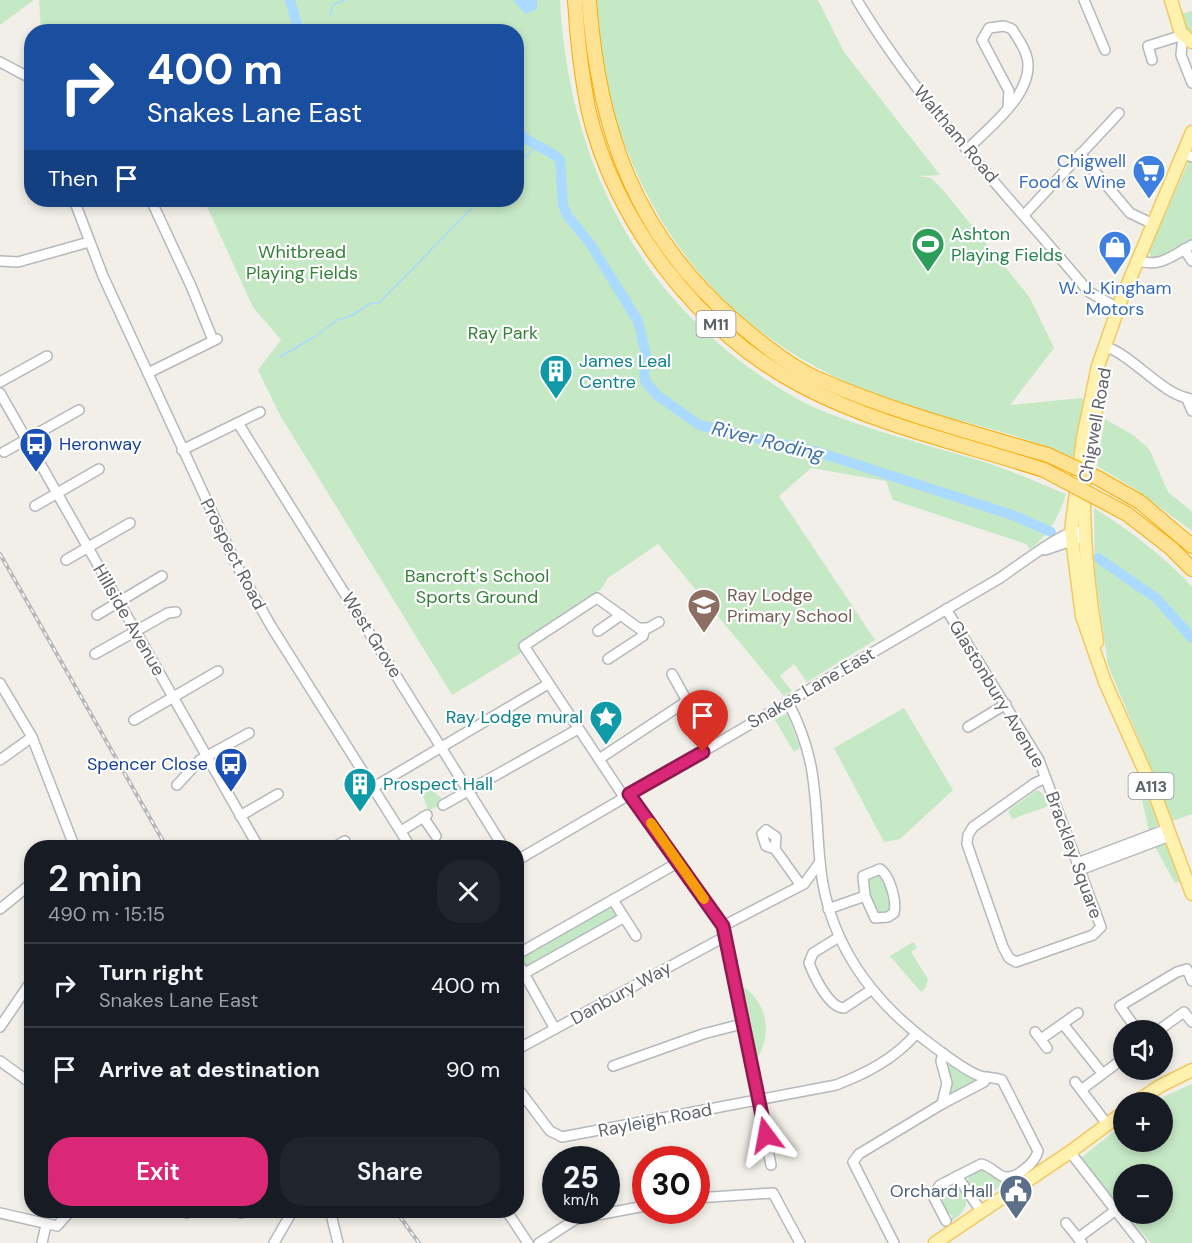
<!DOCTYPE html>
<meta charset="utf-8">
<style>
:root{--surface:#171b24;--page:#20242c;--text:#f1f3f6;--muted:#9ea1a6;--line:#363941;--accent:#db2777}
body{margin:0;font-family:"DM Sans",sans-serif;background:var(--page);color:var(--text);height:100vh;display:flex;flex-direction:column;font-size:22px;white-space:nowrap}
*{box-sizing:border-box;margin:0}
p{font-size:20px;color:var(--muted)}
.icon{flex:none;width:33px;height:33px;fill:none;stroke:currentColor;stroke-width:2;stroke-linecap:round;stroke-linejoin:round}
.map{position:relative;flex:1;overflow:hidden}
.drawer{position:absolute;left:24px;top:840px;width:500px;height:378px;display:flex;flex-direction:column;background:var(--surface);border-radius:24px;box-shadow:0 3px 9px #0003}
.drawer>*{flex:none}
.top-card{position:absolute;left:24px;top:24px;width:500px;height:183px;border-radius:24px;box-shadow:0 3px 9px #0003;background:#1a4fa0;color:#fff;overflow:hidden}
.tools{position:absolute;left:1113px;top:1020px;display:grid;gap:12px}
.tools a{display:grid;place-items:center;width:60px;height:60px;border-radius:50%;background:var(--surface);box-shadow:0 3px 9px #0003;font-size:30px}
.speed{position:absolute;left:542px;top:1146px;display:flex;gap:12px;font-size:30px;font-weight:700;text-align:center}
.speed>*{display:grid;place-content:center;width:78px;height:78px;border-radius:50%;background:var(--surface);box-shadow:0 3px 9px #0003;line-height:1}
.speed small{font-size:15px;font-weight:400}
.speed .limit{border:9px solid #d22;background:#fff;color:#111}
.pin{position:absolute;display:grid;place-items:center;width:51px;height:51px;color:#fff;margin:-62px -26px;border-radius:50% 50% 50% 0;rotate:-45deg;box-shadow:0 0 6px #0007}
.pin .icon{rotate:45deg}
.me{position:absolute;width:66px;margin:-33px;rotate:347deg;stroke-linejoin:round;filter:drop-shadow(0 0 4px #0008)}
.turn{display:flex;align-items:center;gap:21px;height:126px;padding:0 24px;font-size:27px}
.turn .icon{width:78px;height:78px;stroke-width:2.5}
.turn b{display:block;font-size:42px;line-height:51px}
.then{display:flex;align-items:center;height:57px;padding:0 24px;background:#0003;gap:12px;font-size:22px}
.round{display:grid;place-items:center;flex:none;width:63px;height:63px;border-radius:24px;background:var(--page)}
.summary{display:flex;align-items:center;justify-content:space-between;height:102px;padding:0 24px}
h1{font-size:36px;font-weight:600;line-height:45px}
.button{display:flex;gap:12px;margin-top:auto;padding:12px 24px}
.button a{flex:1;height:69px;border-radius:24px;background:var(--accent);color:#fff;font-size:24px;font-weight:600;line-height:69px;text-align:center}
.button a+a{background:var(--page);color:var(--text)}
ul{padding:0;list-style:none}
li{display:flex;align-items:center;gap:18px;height:84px;padding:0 24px;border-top:2px solid var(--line)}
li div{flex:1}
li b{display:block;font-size:22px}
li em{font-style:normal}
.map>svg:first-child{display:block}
.green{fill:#c5e8c5}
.water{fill:#aadaff}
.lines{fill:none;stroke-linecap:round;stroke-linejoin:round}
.stream{stroke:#aadaff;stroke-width:1.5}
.river{stroke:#aadaff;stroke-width:10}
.minor-casing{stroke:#b5b8bc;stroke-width:12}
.major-casing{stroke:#f2c960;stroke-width:15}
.highway-casing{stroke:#f9ab00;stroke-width:16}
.minor{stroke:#fff;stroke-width:9}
.major{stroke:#fff2af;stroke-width:12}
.highway{stroke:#fde293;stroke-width:14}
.rail-casing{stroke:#b6b7b8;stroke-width:4}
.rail{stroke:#fff;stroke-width:1.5;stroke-dasharray:4.5;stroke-linecap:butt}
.highway-bridge-casing{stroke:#f9ab00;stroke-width:16;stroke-linecap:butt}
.highway-bridge{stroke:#fde293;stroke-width:14}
.route-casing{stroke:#8e194d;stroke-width:15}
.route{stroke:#db2777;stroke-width:10}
.slow{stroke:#f59e0b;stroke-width:10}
.labels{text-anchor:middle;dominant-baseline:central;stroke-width:4.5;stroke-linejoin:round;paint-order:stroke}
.shield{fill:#fff;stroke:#8f9295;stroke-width:1.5}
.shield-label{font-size:16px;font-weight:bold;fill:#5f6368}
.street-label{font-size:18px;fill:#5f6368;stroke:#fff}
.shop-label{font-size:18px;fill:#366cbe;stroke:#fff;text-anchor:end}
.leisure-label{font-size:18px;fill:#27864d;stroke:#fff;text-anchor:start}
.park-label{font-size:18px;fill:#348238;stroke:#fff}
.culture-label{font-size:18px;fill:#0d838f;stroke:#fff;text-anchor:start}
.transit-label{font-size:18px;fill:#164399;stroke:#fff;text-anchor:start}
.education-label{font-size:18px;fill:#785e54;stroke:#fff;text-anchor:start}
.service-label{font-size:18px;fill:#4e5e75;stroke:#fff;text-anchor:end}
.water-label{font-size:20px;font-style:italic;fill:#4174aa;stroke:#fff}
</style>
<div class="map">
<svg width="1192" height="1243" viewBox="0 0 1192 1243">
<rect width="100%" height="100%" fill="#f1efe8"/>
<g class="green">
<polygon points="0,0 34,0 0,25"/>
<path d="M39,0h521c7,142 65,274 180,361 23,17 47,34 73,46 54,23 112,37 168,54 29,9 57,22 85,33 -7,22 -17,41 -36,55l-4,-5 -133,-44 -7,-19 -75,-13 -32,28 96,144 -68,42 -13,-18 -14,12 12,15 -8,5 -126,-152 -50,34 -6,10 -81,65 -69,42 -172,-280 -22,-45 23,-30 -28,-33 -49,-107h312v-168l-471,-1 -4,-2z"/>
<path d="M597,0h221l26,52 96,123 -21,1 12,2 13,13 86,107 24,50 -44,57 72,-7 4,4 -11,56c-63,-29 -131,-37 -195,-62 -140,-52 -227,-150 -269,-292 -9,-33 -11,-70 -14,-104z"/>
<polygon points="1192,11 1192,35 1183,29 1178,15"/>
<polygon points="1189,161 1192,161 1192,241 1160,258 1151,257 1149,250"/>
<polygon points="1105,419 1133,435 1149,449 1168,492 1192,512 1192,531 1135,489 1097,466"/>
<path d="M1094,508c35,22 70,48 98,79v227l-19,7 -65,-156 -13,-92z"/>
<polygon points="904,708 953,790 900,839 884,842 834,748"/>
<polygon points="787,713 800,748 794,752 775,720"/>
<polygon points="426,784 441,798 438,806 428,811 422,792"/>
<polygon points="1143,785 1159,824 1149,831 1139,786"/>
<polygon points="1037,790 1045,795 1049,806 1012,819 1008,811"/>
<polygon points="1163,842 1168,846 1181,881 1175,883 1154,845"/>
<path d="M878,872c10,8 15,28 12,40l-12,3 -7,-10 -5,-29z"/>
<polygon points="611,903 620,915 529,967 526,966 522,956"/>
<polygon points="913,942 917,948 911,952 928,979 926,987 921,992 890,956"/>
<path d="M739,984c29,16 35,53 15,79z"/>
<polygon points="951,1063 978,1079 978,1082 953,1096 951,1094 947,1067"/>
<polygon points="1192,1084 1192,1243 1151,1243 1126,1214 1162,1214 1162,1174 1124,1174 1123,1210 1081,1158 1123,1124 1124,1142 1162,1142 1162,1102 1152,1102"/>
<polygon points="985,1168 1007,1181 987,1196 974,1193 967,1180 975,1170"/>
<path d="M958,1181c12,21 12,28 -9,42l-1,-2 5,-5 -8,-5 -9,-19z"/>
</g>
<polygon class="water" points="513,0 537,0 537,9 525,14"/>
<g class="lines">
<g class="stream">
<polyline points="330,15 333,5 345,0"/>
<polyline points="516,165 538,145"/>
<polyline points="280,357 316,336 337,320 351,316 371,303 379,303 480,200"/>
</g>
<g class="river">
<polyline points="290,0 299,32"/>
<path d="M516,127c7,17 33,20 44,33l3,45 4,10 24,30 47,76 9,38 -3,11 1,11 12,14 42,30 119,27 197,64 36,16"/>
<polyline points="1098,558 1156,598 1192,638"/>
</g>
<g class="minor-casing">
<g id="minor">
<path d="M857,0c64,107 153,197 232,292l29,16"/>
<polyline points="1084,0 1105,50"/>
<polyline points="1152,60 1148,46 1183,35 1181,55 1192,83"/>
<polyline points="0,62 32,79"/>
<path d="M968,149c20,-21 59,-50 60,-82 1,-13 -9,-27 -16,-38l-8,-3 -15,2 -7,12 27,51 -1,15"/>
<polyline points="1183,153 1192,157"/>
<polyline points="1080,154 1130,213 1153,224"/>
<polyline points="74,200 103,276 236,564 271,626 411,848"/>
<polyline points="151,200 191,286 213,340"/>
<polyline points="1024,215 1119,113"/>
<polyline points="1184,249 1192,261"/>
<path d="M1137,260c22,9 36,-5 55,-15"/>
<polyline points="0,261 18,262 89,242"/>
<path d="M1104,346c31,10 57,49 88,53"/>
<polyline points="148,373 217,339"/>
<polyline points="0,382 47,356"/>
<polyline points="0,393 259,848"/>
<polyline points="1187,399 1192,411"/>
<polyline points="238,423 504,848"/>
<polyline points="182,450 260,412"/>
<polyline points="4,452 79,410"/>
<polyline points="35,506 99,469"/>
<polyline points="1045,550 1077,539"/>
<polyline points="66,560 130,523"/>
<polyline points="946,609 1039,760 1101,927 1093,935 1016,962 1009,958 1003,947 967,844 968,835 973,827 1035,783 1046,778"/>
<polyline points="97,615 162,576"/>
<polyline points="641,628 648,628 659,622"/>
<polyline points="598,631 621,615"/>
<polyline points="95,654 168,613 176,612"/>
<polyline points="608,659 643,636 644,632 597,598 524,646 624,797"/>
<polyline points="0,683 32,737 75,848"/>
<path d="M788,702c31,60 26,96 32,160 7,79 50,138 113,184 14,10 31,24 47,30 7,2 15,1 22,4l36,71c-3,12 -23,30 -36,25 -8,-4 -12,-10 -21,-12l-41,21 -7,11 13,25"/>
<polyline points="134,720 218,671"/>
<polyline points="968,727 1006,704"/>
<polyline points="599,759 687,701 672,674"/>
<polyline points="0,760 32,737"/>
<polyline points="177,785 200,760 249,733"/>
<polyline points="374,787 548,684"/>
<polyline points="629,794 723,926 771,1165"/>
<polyline points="443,805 578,729"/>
<polyline points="240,816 278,794"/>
<polyline points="423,817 436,836"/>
<polygon points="766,830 776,837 775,849 766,846 762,834"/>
<polyline points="401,831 427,815"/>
<polyline points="333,848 345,841"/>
<polyline points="775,849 800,884"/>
<path d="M516,861l484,-283c16,-11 62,-46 77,-47l6,3"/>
<polyline points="1077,863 1167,829"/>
<polyline points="1080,870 1170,836"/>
<polyline points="613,900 636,936"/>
<polyline points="0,909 32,883"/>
<path d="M828,909l37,-13 -2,-20 17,-7c10,7 17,32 14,44l-6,4 -13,1 -10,-22"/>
<polyline points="723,926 804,884 820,862"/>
<path d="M839,937l-26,16 -4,10c5,13 20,45 35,45l27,-18"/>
<polyline points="516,955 679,862"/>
<polyline points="516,959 555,1029"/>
<polyline points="525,973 623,918"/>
<polyline points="1063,1024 1102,1073"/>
<polyline points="0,1027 32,980"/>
<polyline points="1137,1030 1120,1006 1177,972 1187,969 1192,981"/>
<polyline points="1159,1030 1184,1012 1192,1022"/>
<polyline points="1035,1032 1047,1048"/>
<polyline points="1041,1039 1078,1013"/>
<polyline points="516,1050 726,936"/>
<polyline points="0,1061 32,1084"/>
<polyline points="613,1066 703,1034 742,1024"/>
<polyline points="1149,1070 1150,1072"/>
<polyline points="1075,1082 1107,1124"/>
<path d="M516,1086l34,45 12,6 274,-52c31,-12 58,-26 80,-51"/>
<polyline points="1081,1090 1124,1058"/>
<polyline points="942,1104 984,1082 987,1077"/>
<polyline points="1070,1152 1141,1243"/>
<polyline points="957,1176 981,1211"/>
<polyline points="696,1198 773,1193 800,1243"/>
<polyline points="330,1210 338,1243"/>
<polyline points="506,1210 528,1243"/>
<polyline points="0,1213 57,1226 71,1210"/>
<polyline points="187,1213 188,1210"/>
<polyline points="241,1213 243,1210"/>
<polyline points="1066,1223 1082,1243"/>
<polyline points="1078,1238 1116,1210"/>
<polyline points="42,1243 46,1225"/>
<polyline points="274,1243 293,1210"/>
<polyline points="539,1243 576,1219 645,1206"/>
<polyline points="894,1243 853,1162 859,1154 942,1104 947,1083 941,1061 943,1053"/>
</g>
</g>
<g class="major-casing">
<g id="major">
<polyline points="1171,0 1181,33 1192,42"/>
<polyline points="1192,132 1121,300 1098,366 1083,438 1071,531 1082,616 1105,682 1154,792 1192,894"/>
<polyline points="1087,464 1096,410"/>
<path d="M1084,484c-1,54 4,105 13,158"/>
<polyline points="1136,1102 1160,1086 1192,1070"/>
<polyline points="935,1243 1070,1152 1124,1112"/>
</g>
</g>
<g class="highway-casing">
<g id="highway">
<path d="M575,0c2,36 6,72 13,108 25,113 113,227 216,279 75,39 160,57 240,83"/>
<path d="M589,0c9,129 46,234 145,320 24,21 53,45 82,58 74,33 154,54 232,77"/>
<polyline points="1140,502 1192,546"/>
<polyline points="1127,514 1171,548 1192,569"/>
</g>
</g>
<use href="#minor" class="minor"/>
<use href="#major" class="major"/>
<use href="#highway" class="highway"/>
<g class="rail-casing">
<g id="rail">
<polyline points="0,554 167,848"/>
<polyline points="395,1210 419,1243"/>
</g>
</g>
<use href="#rail" class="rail"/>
<g class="highway-bridge-casing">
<g id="highway-bridge">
<polyline points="1048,455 1098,478 1140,502"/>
<polyline points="1044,470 1127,514"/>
</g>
</g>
<use href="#highway-bridge" class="highway-bridge"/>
</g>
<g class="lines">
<g class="route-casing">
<polyline id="route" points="703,752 629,794 723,926 766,1135"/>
</g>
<use href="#route" class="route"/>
<polyline class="slow" points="651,823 704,899"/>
</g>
<defs>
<g id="supermarket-pin" transform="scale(1.725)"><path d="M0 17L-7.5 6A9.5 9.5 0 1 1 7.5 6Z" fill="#3f7fe0" stroke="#fff"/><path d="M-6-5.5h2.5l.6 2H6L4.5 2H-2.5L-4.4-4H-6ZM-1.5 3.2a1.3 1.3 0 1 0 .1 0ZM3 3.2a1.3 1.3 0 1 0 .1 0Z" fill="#fff"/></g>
<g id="stadium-pin" transform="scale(1.725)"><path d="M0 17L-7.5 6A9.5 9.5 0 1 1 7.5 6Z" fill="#2e9e5b" stroke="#fff"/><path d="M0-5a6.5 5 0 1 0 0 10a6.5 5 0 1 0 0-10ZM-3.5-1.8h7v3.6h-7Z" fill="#fff"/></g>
<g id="shop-pin" transform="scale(1.725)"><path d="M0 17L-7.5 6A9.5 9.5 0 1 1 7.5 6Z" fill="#3f7fe0" stroke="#fff"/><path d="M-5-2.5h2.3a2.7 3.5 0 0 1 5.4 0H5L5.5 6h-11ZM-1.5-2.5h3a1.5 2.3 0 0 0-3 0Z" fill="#fff"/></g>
<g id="building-pin" transform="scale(1.725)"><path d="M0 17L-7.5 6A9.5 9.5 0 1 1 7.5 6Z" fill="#0f9aa8" stroke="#fff"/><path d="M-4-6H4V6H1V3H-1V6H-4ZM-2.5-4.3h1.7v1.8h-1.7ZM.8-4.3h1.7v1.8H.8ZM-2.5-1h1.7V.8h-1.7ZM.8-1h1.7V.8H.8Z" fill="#fff"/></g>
<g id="bus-pin" transform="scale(1.725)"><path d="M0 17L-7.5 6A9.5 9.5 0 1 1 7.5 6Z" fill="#1a4fb4" stroke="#fff"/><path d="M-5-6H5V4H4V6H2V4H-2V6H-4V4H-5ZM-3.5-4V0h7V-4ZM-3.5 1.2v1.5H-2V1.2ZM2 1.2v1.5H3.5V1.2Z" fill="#fff"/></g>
<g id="school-pin" transform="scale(1.725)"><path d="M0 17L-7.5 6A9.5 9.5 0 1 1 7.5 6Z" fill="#8d6e63" stroke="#fff"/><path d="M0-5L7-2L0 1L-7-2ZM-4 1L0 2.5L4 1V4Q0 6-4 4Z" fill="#fff"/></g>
<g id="sight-pin" transform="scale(1.725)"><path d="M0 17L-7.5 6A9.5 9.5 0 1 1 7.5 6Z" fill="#0f9aa8" stroke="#fff"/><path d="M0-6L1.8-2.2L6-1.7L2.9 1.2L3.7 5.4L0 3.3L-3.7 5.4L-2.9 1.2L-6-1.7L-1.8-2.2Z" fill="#fff"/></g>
<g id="civic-pin" transform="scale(1.725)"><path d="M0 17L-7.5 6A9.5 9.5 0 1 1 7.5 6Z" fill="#5c6f8a" stroke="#fff"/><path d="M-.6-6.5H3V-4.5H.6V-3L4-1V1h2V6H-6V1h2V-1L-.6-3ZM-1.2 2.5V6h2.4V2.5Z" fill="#fff"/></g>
</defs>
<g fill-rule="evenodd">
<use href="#supermarket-pin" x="1149" y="171"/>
<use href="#stadium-pin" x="928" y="244"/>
<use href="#shop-pin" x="1115" y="247"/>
<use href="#building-pin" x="556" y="371"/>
<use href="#bus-pin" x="36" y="444"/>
<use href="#school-pin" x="704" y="605"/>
<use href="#sight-pin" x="606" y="717"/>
<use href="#bus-pin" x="231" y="764"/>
<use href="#building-pin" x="360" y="784"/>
<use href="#civic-pin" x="1016" y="1191"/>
</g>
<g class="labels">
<g class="shield">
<rect x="696.5" y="311" width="39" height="26" rx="4.5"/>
<rect x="1128.5" y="773" width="45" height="26" rx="4.5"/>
</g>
<g class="shield-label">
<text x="716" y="324">M11</text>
<text x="1151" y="786">A113</text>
</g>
<g class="street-label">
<text transform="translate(956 134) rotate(50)">Waltham Road</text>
<text transform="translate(1095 425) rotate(-80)">Chigwell Road</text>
<text transform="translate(233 554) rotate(63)">Prospect Road</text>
<text transform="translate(129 620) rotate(60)">Hillside Avenue</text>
<text transform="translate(372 635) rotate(58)">West Grove</text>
<text transform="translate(811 688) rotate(-30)">Snakes Lane East</text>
<text transform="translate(997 694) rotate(59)">Glastonbury Avenue</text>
<text transform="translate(1074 855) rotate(70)">Brackley Square</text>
<text transform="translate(621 993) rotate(-29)">Danbury Way</text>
<text transform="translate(655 1120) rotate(-11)">Rayleigh Road</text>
</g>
<g class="shop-label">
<text x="1126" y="161">Chigwell<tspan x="1126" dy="21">Food &amp; Wine</tspan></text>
<text x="1115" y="288" text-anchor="middle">W. J. Kingham<tspan x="1115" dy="21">Motors</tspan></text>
</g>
<g class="leisure-label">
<text x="951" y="234">Ashton<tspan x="951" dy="21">Playing Fields</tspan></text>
</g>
<g class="park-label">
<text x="302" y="252">Whitbread<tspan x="302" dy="21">Playing Fields</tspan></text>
<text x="503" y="333">Ray Park</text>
<text x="477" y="576">Bancroft's School<tspan x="477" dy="21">Sports Ground</tspan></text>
</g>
<g class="culture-label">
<text x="579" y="361">James Leal<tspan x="579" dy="21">Centre</tspan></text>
<text x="583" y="717" text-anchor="end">Ray Lodge mural</text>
<text x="383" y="784">Prospect Hall</text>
</g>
<g class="transit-label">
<text x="59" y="444">Heronway</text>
<text x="208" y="764" text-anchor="end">Spencer Close</text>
</g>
<g class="education-label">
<text x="727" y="595">Ray Lodge<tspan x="727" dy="21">Primary School</tspan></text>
</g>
<g class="service-label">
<text x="993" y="1191">Orchard Hall</text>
</g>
<g class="water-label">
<text transform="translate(768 441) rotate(14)">River Roding</text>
</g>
</g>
</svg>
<div class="tools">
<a><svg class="icon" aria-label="sound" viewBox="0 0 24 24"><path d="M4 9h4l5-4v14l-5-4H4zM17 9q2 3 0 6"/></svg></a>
<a>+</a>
<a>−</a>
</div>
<div class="speed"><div>25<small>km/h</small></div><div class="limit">30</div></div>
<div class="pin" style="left:703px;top:752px;background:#d93025"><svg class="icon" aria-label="arrive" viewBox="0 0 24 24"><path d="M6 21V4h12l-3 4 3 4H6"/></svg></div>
<svg class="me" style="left:766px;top:1135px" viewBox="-20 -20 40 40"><path d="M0-17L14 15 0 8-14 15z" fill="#db2777" stroke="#fff" stroke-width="4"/></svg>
<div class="top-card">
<div class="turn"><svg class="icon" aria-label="right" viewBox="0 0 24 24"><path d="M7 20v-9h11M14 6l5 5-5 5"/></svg><div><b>400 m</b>Snakes Lane East</div></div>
<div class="then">Then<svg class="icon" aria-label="arrive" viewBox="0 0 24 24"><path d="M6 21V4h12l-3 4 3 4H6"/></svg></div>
</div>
<section class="drawer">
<div class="summary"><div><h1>2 min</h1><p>490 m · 15:15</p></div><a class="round"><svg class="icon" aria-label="close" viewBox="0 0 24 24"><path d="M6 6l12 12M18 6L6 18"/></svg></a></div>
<ul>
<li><svg class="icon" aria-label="right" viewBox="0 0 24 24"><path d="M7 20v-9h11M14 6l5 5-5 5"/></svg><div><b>Turn right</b><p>Snakes Lane East</p></div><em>400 m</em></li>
<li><svg class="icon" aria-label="arrive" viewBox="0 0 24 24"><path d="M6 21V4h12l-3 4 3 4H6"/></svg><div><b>Arrive at destination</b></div><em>90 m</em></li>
</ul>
<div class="button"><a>Exit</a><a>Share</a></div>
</section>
</div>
